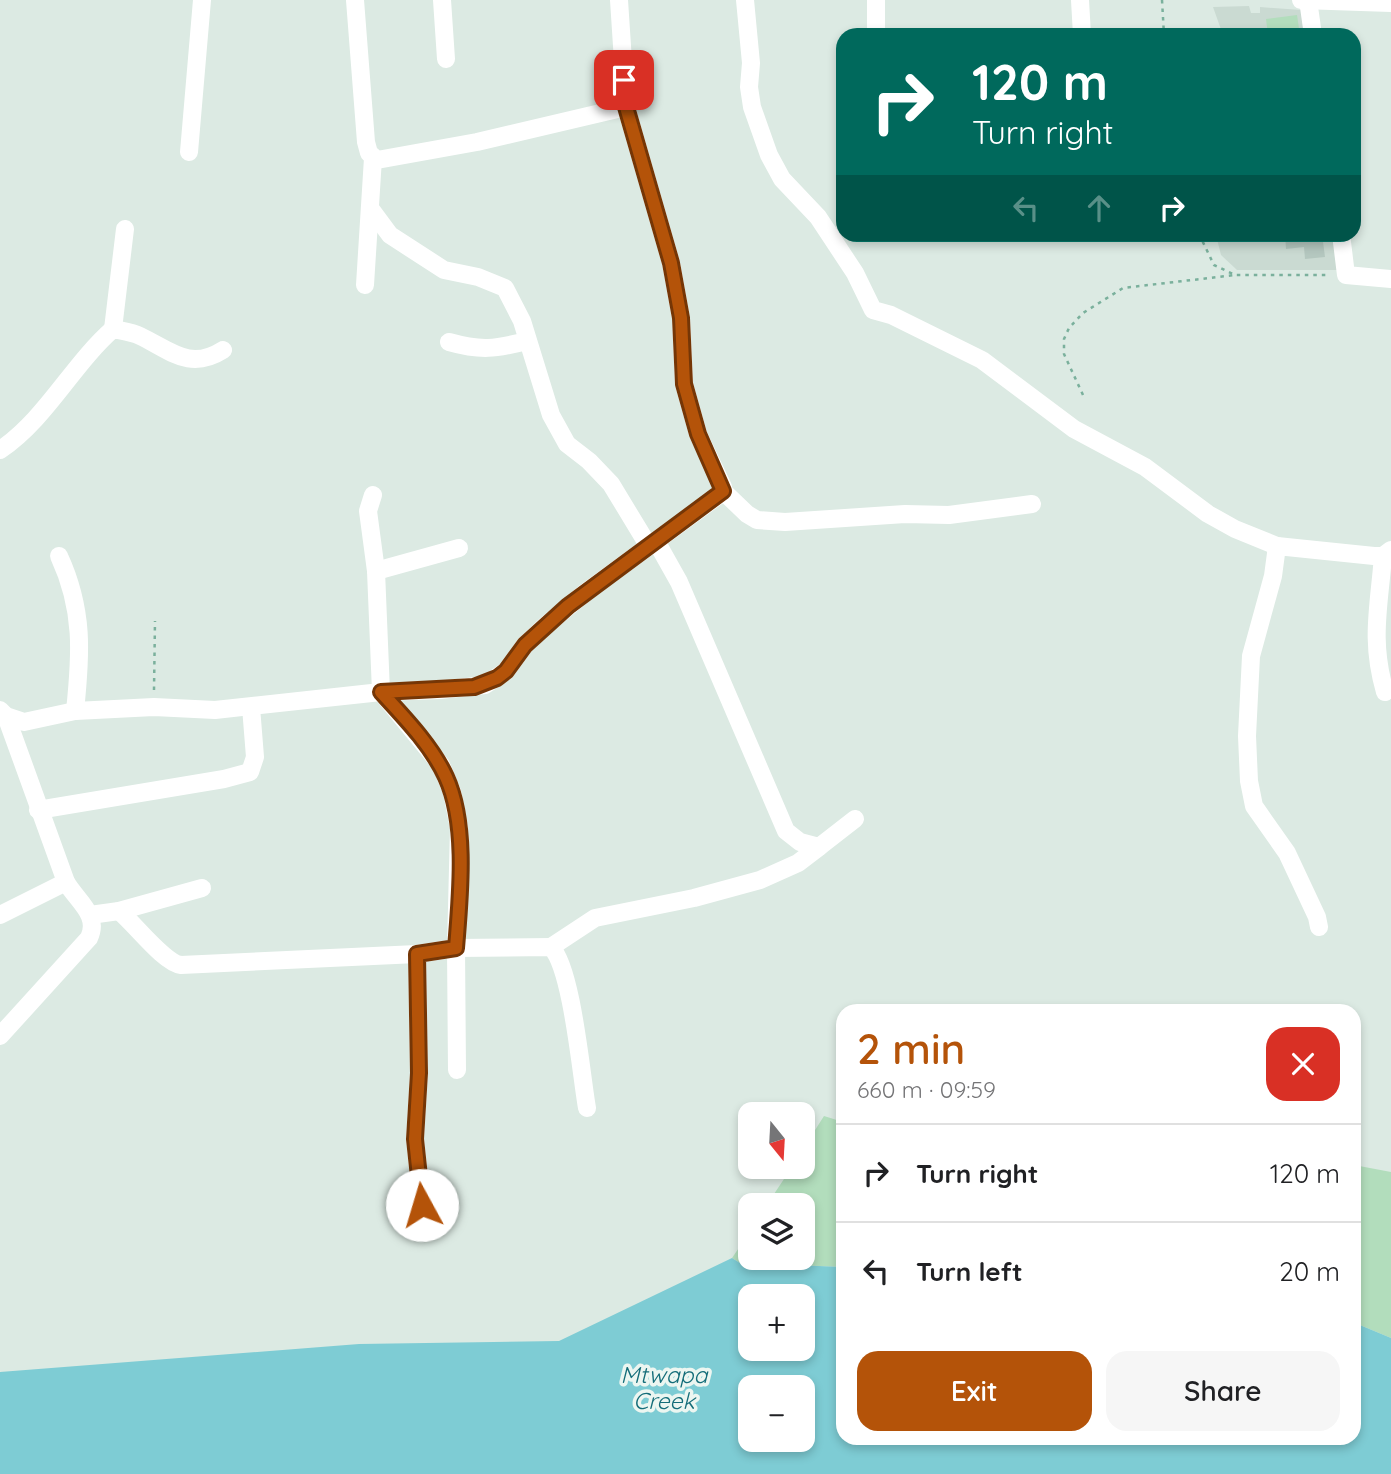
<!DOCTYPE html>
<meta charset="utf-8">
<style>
:root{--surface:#fff;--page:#f6f6f6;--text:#202124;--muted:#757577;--line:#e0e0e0;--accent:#b45309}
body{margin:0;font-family:Quicksand,sans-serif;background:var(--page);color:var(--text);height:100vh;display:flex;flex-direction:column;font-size:26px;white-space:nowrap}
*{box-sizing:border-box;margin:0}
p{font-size:23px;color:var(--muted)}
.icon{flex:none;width:38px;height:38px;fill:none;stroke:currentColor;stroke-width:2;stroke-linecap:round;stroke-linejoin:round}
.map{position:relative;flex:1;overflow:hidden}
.drawer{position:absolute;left:836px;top:1004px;width:525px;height:441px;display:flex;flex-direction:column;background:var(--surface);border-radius:21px;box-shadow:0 4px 10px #0003}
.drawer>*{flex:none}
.top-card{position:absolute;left:836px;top:28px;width:525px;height:214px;border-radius:21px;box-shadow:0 4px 10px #0003;background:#00695c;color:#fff;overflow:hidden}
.needle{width:46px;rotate:162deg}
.controls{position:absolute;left:738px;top:1102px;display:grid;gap:14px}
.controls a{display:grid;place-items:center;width:77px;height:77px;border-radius:14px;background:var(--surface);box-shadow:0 4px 10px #0003;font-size:35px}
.pin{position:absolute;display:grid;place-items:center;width:60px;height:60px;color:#fff;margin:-30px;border-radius:14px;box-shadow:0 4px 10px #0006}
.me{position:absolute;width:77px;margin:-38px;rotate:354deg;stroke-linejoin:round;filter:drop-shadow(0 0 5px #0008)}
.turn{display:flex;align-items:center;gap:24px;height:147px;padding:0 21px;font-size:32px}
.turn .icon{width:91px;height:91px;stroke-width:2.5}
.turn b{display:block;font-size:49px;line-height:60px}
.lanes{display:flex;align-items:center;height:66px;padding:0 21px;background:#0003;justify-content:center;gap:35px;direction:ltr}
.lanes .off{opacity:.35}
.round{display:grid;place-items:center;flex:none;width:74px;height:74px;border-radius:21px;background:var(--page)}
.head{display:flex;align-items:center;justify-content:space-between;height:119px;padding:0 21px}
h1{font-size:42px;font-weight:600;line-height:52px;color:var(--accent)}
.button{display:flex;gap:14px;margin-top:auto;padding:14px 21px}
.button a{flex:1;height:80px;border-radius:21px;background:var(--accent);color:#fff;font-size:28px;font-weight:600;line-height:80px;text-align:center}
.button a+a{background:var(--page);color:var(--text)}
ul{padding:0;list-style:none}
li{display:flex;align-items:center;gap:21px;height:98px;padding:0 21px;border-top:2px solid var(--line)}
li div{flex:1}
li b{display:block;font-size:26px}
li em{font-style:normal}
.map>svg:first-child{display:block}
.built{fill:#cadad2}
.green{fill:#b2ddbc}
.water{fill:#7eccd4;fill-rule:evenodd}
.building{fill:#b4c7bf}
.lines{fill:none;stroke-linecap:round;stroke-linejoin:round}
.path{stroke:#7ab09c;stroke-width:2.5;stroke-dasharray:3.5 5;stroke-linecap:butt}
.minor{stroke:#fff;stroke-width:18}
.route-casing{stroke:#753606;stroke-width:18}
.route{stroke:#b45309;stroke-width:12}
.labels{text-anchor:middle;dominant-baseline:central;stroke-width:7;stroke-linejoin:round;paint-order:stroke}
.water-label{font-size:23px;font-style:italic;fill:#146d79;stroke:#ecf6f1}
</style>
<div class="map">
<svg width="1391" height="1474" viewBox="0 0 1391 1474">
<rect width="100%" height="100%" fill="#dceae3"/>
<g class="built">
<polygon points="1249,6 1251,13 1260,13 1260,7 1301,10 1304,35 1223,35 1213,7"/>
<polygon points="1216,235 1333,235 1338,270 1237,270 1221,255"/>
</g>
<g class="green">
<polygon points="1297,15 1300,35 1268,35 1266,19"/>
<polygon points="824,1116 843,1122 843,1267 740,1263 732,1258 751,1230 751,1258 803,1258 803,1206 766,1206 792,1167 803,1167 803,1149"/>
<polygon points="1354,1165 1391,1172 1391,1338 1355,1323"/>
</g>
<path class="water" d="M732,1258l8,5 103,4 1,171h510l1,-115 36,15v136h-1391v-102l359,-28 200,-3zM751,1297h52v52h-52zM751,1388h52v52h-52z"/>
<polygon class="building" points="1285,234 1322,234 1325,257 1305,259 1304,247 1286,249"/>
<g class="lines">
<g class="path">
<polyline points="1162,0 1164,35"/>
<polyline points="1199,234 1214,265 1235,275 1329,275"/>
<polyline points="1083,395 1064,354 1064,339 1069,328 1083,313 1123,288 1235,275"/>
<polyline points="154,690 155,621"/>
</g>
<g class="minor">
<polyline points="355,0 366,142 369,153 377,160 477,142 626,107 619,0"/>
<polyline points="442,0 446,59"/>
<polyline points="745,0 751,63 749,87 752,107 769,155 782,179 818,217 855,273 873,310 891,315 982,360 1074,429 1145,467 1208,514 1235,529 1277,546 1374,556 1383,556 1391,550"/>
<polyline points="876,0 876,35"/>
<polyline points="1080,0 1082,35"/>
<polyline points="1301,0 1391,3"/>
<polyline points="1308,0 1313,35"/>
<polyline points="626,107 671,263 681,318 684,384 698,434 723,487 719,495 656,541"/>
<polyline points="189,152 202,0"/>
<polyline points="370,208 390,235 444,270 478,277 505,288 522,321 551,415 567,444 589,461 611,484 648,545"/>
<polyline points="1341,234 1346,275 1391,279"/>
<polyline points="365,285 373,158"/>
<polyline points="113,329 125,229"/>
<path d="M449,342c32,9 46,7 78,-1"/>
<path d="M0,450c46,-31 72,-85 113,-121 9,2 19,3 27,7 31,15 50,35 83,14"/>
<polyline points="723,491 747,514 757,520 785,522 905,514 949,515 1032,504"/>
<polyline points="373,495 368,511 376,571 381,692 441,765 452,792 459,828 456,948 457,1070"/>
<polyline points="1277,546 1273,576 1251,656 1247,736 1249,781 1254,806 1287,853 1317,917 1319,927"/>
<path d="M59,556c25,54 22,98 16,155"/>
<path d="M1383,556c-4,52 -13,84 2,136"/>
<polyline points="376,571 459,548"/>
<polyline points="0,710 6,716 24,722 75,711 154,707 215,710 381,692 440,690 485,685 506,671 525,645 545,626 586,592 656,541 679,582 786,831 800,842 819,847 855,819"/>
<polyline points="38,810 224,779 250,772 255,757 251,707"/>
<path d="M119,911c16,13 45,52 62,54l236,-11 39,-6 95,-1c21,21 30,127 36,161"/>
<polyline points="0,915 66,882"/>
<polyline points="90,915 119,911 202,888"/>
<polyline points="551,947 595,918 694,898 760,880 798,863 819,847"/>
<polyline points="417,954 419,1073 415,1139 422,1205"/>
<path d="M0,1036l89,-98c11,-23 -12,-37 -23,-56l-60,-166"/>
</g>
</g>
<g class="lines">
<g class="route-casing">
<path id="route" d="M422,1205l-7,-66 4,-66 -2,-119 39,-6c4,-51 12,-123 -10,-171 -14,-31 -42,-60 -65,-85l93,-5 23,-9 9,-7 19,-26 43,-39 155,-115 -25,-57 -14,-50 -3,-66 -10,-55 -45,-156 -2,-27"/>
</g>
<use href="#route" class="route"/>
</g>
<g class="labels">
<g class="water-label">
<text x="664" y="1374">Mtwapa<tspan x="664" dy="26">Creek</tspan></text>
</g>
</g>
</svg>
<div class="controls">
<a><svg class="needle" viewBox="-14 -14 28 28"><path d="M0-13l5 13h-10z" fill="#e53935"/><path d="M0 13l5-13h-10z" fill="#757577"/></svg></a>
<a><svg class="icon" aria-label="layers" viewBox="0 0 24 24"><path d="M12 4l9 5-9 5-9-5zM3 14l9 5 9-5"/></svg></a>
<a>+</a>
<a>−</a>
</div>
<div class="pin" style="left:624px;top:80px;background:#d93025"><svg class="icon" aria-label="arrive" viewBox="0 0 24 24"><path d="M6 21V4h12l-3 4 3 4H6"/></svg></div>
<svg class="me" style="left:422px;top:1205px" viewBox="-20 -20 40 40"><circle r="19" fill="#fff"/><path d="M0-13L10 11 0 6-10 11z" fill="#b45309"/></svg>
<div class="top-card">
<div class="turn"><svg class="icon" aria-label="right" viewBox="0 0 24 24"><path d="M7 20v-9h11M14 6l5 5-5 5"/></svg><div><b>120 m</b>Turn right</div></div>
<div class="lanes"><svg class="icon off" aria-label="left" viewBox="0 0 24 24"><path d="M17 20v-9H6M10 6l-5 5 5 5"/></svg><svg class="icon off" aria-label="ahead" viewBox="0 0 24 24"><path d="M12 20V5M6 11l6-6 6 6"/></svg><svg class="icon" aria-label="right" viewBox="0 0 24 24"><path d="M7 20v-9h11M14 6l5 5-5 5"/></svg></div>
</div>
<section class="drawer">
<div class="head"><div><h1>2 min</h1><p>660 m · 09:59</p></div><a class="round" style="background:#d93025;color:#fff"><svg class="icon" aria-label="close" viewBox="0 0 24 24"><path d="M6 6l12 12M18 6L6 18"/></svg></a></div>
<ul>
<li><svg class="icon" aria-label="right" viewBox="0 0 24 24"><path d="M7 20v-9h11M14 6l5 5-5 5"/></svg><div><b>Turn right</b></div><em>120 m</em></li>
<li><svg class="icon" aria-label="left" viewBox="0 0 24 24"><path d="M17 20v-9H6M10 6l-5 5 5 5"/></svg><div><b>Turn left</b></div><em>20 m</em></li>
</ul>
<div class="button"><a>Exit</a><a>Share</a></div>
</section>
</div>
